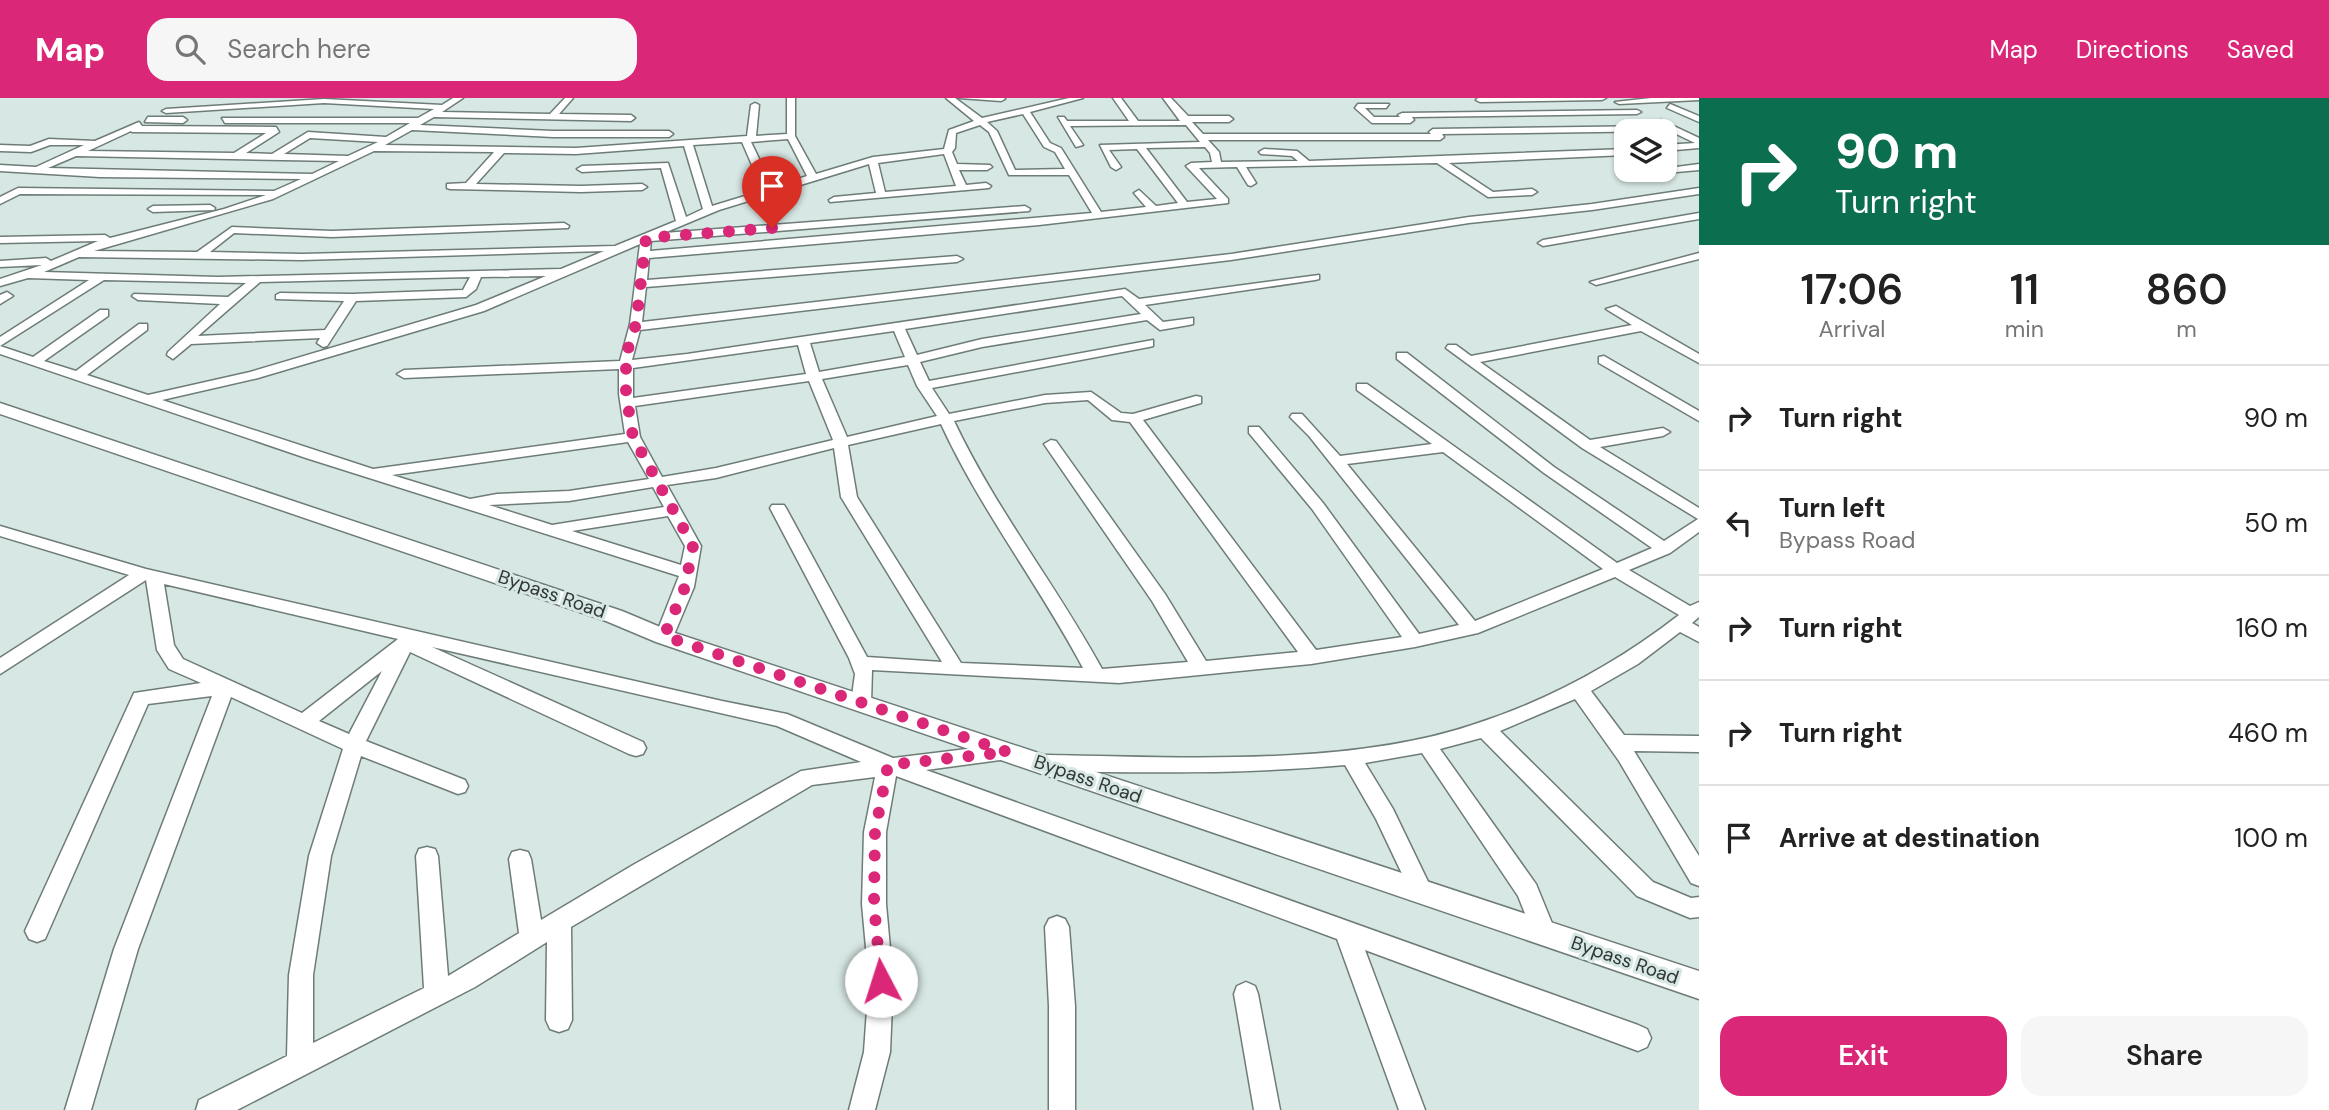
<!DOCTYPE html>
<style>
:root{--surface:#fff;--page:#f6f6f6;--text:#222;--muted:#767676;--line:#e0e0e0;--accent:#db2777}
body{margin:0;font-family:"DM Sans",sans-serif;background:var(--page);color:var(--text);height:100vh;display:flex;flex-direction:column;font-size:26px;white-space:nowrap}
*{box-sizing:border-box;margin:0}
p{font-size:23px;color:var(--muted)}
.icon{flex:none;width:38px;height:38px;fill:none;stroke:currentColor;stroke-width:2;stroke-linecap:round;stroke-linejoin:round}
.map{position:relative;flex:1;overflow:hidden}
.drawer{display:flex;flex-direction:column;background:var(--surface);width:630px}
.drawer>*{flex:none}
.hud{background:#0b6e4f;color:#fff;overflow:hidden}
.tools{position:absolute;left:1614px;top:21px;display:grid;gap:14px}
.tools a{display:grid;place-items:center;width:63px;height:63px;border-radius:14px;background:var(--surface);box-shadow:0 2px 5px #0004;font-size:35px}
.pin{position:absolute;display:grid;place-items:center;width:60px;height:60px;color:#fff;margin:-72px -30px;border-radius:50% 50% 50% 0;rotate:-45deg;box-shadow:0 0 7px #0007}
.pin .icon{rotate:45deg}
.me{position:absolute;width:77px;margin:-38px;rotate:355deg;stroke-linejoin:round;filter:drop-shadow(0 0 5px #0008)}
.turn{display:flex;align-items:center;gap:24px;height:147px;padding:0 21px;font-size:32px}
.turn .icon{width:91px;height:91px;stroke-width:2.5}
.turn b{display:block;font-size:49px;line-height:60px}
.eta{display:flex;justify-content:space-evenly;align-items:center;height:119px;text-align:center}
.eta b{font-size:42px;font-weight:600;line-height:49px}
.action{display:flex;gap:14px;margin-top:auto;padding:14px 21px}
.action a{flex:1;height:80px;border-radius:21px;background:var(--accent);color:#fff;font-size:28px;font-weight:600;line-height:80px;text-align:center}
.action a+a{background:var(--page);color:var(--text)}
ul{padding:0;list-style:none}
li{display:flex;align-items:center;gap:21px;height:105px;padding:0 21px;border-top:2px solid var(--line)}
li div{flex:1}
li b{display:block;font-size:26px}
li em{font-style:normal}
header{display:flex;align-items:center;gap:42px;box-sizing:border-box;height:98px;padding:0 35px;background:var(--accent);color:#fff}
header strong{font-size:33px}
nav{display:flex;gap:38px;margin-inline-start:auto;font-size:24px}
.search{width:490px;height:63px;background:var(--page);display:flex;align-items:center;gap:18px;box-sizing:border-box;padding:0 24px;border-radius:21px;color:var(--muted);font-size:26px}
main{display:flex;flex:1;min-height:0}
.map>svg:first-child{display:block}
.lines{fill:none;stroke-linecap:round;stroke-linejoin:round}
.minor-casing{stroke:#6e7c78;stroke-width:3}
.major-casing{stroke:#6e7c78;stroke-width:3}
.minor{fill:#fff;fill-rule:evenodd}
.major{fill:#fff;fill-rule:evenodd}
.route{stroke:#db2777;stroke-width:12;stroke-dasharray:0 21.6}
.labels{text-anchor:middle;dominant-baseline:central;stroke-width:6;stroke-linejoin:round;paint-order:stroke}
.street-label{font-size:19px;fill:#313736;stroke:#d7e7e3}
</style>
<header>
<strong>Map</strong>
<div class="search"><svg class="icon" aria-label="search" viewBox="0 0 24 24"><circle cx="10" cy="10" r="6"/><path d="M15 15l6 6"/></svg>Search here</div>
<nav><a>Map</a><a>Directions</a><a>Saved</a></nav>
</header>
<main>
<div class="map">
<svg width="1699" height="1012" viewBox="0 0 1699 1012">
<rect width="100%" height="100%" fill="#d7e7e3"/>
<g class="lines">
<g class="minor-casing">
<g id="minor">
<path d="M453,0h10l-21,14 108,2 15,-16h8l-14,16 72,1 4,3 -4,3 -197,-4 -14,8 133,6h116l4,3 -4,3h-116l-141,-7 -27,15 191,3 171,-12 4,-31 4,-2 4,2 -3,31 31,-2v-36h8v38l21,38 57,-17 71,-8 5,-19 25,-9 -28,-23h9l27,20 87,-20h14l-53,14 20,31 11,5 40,64 45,-5 -12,-14 5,-3 17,16 22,-3 -41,-54 -28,1 12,17 -5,3 -5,-3 -11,-22 100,-3 -14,-17 -116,1 13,19 -7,2 -18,-30h6l3,4h62l-16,-23h8l17,23h42l-17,-23h8l17,18h41l4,3 -4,3h-37l11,12h228l-2,-2 4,-3 227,-3 -3,-3 4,-3 38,18v10l-35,3v-6l31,-2 -25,-12 -228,3 2,3 -4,3h-232l11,12 2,10 77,-1 -6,-5 -31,-2 -2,-2 5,-3 33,2 12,10 317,-12v6l-177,8 44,29 39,-3 5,3 -5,3 -44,2 -51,-34 -191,4 10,16 -5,3 -3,-1 -11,-18 -38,1 29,31v4l-189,22 -390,33 -2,22 310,-24 6,3 -6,3 -311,25 -4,35 589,-68 238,-37 123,-13 107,-16v6l-107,16 -123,13 -238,37 -591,70 -8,30 55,-6 438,-65 14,10 180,-24v4l-4,1 -170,25 18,17 30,-4v6l-4,1 -29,5 -13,-10 -165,27 -62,15 9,19 224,-41v6l-4,1 -217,41 17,26 96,-19 46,-3 30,21 12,1 63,-18 5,1v6l-58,17 173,230 86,-13 -90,-128 -63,-76v-6h10l64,76 96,131 40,-9 -150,-189 -19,-19 2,-3h10l38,42 92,-12 -75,-54v-6h10l250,179 35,-15 -108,-75 -147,-114v-6h10l147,114 110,74 34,-22 -116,-71 -136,-100 2,-3h8l15,11 161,-31 -26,-16 10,-3 83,48v9l-58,-32 -161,31 110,78 73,-12 7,4 -7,4 -63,11 99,61v24l-29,21 -41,17 61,36 9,-4v15l-7,6 7,4v15l-19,-10 -42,32 -47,27 33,44 75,1v16l-65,-1 65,105v30l-8,-3 -72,-122 -44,-62 -75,32 153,151 38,16 8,-1v20l-9,1 -53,-22 -156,-158 -41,11 96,135 20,49 -4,8 -8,3 -8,-3 -18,-45 -96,-143 -57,10 28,46 40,83 -3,7 -8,3 -8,-3 -38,-80 -31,-54c-100,9 -199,8 -299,6l-7,-2 -3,-6 3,-6 7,-2c132,2 300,12 426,-30 75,-24 144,-61 207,-110l-64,-38 -137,56 -63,14 -104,17 -192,19 -247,-13 -1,33 -3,5h-14l-3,-5 4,-29 -6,-16 -79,-150 2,-3h12l2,3 81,149 75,5 -101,-165 -7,-49 -118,30 -49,7 34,61 -7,41 -21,50 -3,4h-12l-3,-4 24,-61 -373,-118 -306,-104v-8l33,11 67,-47h8v6l-64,45 32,10 63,-47h8v6l-60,45 61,20 102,-23 226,-67 70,-29 -65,1 -5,12 -10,8 -110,4 -29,45 -4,1 -6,-4 3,-5 -129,6 -18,15 -6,-4 1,-3 52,-48 -82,-4 -6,-4 2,-2 94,3 18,-14 -142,-3 -104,66v-9l89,-57 -61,-2 -28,8v-7l42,-14 -42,2v-6l46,-3 5,3 47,-20 -98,2v-6l105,-2 5,3 114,-29 42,-14 -246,-1 -20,10v-7l18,-9 256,3 27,-12 -201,-2 -100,-6v-6l36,2 48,-22h-34l-19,7 -31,-1v-6l30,1 19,-7 46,2 44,-19 3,4 134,1 3,5 -33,21 26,1 36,-22 78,5 24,-14h-185l-3,-5h196l16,-9 -110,-6 -158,10 -4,-2 4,-2 158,-10 118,6zM1023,16l21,33 11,5 10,17 -50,1 -18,-39 -10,-9zM980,27l9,7 20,43h60l23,38 -442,38 1,-10 378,-30 1,-2 -5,-3 -361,27 55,-23 150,-46 7,29 -42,4 -5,3 1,2 159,-14 2,-2 -5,-3 -20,2 -7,-15h28l5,-3 -2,-2 -33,-1 -5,-12 3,-4 1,-15zM131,33l1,1 134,1 -32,20 -146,-2zM310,40l68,4 -30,14 -64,-2zM788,41l19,37 -40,13 -5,-24 -11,-23zM742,44l10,23 6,27 -46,14 -19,-61zM684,48l19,63 -17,8 -18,-54 -86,3 -5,3 5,3 79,-4 15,53 -61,25 -313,8 -92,-2 24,-19 98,4 236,-9 1,-2 -5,-3 -232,8 -100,-4 -35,25 -103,-1 179,-52 101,-48 120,1 -28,31 -19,1v4l3,1 131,3 61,-2 5,-3 -5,-3 -61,2 -105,-2 28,-31 72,1zM1205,49l5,6 2,9 -21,1 -5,3 31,33 -30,3 -41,-54zM944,56l12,32 -71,6 -7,-29zM76,58l263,5 -27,13 -264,-6zM640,146l-10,80 -10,37 -216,9 -7,4 7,4 215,-9v25l6,40 -252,35 -211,-69 96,-22 226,-67zM604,153l-43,18 -343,8 -174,-5 35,-15 223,3zM470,179l-7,13 -111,4 -72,-1 -4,2v4l68,2 -19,29 -127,6 62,-54zM1122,198l19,18 -159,25 -65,16 -12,-26zM894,233l11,26 -86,15 -9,-29zM798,247l8,29 -173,24v-30zM908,267l9,21 20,30 -90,21 -25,-58zM809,283l24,59 -117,28 -54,9 -22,-40 -5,-31zM1088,302l24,20 18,2 168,230 -92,9 -41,-67 -109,-153 -5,-1 -7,4 108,157 36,61 -86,7c-46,-84 -107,-161 -148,-248l91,-18zM941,326c39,85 98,161 142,244l-122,-5 -104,-166 -9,-52zM628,344l21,37 -80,12 -72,3 -27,5 -78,-24zM1443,354l160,117 -128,52 -128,-157zM653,389l11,20 -112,18 -63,-20 80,-4zM668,418l17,30 -4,19 -109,-34z"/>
<polygon points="959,0 1004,0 1005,1 1001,3"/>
<polygon points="1478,0 1606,0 1602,2 1480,4 1476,2"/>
<polygon points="1699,0 1699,2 1619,6 1615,4 1651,0"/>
<polygon points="1358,6 1389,6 1386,10 1365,10 1374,19 1400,19 1398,17 1402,15 1637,12 1641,14 1637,16 1412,19 1414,22 1410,25 1372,25 1355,10"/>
<polygon points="1670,6 1699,18 1699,24 1667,10"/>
<polygon points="148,19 183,19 187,22 183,25 145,24"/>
<polygon points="1699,66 1699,72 1643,77 1638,74"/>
<polygon points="210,107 215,110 214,112 153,114 148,111 153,108"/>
<polygon points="1699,115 1699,121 1543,148 1538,145 1543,142"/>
<polygon points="1699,155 1699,161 1596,187 1590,184"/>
<polygon points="7,194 13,198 0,206 0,197"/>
<polygon points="1604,258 1699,313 1699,323 1599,265 1599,259"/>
<path d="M0,428l146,43 576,132 65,13 106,44 115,-14 7,2 3,6 -3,6 -89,12 712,255 9,4 4,9 -4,9 -9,4 -273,-101 60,160h-26l-62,-171 -441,-163 -10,56v72l7,77 -3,71 -15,58h-26l15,-58 5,-71 -7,-77 2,-72 11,-55 -63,8 -241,142 1,93 -4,9 -9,3 -9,-3 -4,-9 1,-78 -72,45 -238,123h-41l3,-10 88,-44 2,-81 20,-119 34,-107 -112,-52 -93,252 -47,161h-26l49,-161 98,-253 -64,8 -103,235 -8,3 -8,-3 -4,-8 109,-238 67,-10 -32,-14 -12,-19 -11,-70 -146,94v-16l129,-83 -129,-39zM164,486l234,55 -96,74 -119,-54 -9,-14zM432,549l345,79 84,36 -60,9 -168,94 -92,55 -10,-61 -3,-7 -8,-2 -8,2 -3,7 10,74 -71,43 -10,-120 -3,-7 -8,-2 -8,2 -3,7 8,132 -111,55v-68l18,-119 30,-100 97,38 7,-2 3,-6 -3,-6 -99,-39 44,-89 219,102 7,2 7,-2 3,-6 -3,-6zM382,573l-33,63 -30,-13z"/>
<polygon points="1057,818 1065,821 1069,829 1075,908 1075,1012 1049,1012 1049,908 1045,829 1049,821"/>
<polygon points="1246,884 1255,888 1258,896 1280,1012 1254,1012 1234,896 1237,888"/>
</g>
</g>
<g class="major-casing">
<polygon id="major" points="0,305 622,513 672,534 1699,873 1699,901 656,544 606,523 0,316"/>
</g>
<use href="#minor" class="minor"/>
<use href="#major" class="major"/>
</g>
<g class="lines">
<polyline class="route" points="772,130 646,140 636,226 626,257 626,296 633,339 693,448 685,489 664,538 1008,654 888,667 875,734 874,806 881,883"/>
</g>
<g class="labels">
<g class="street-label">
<text transform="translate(552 496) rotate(19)">Bypass Road</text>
<text transform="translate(1088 681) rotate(19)">Bypass Road</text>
<text transform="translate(1625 862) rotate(19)">Bypass Road</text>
</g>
</g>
</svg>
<div class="tools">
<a><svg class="icon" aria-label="layers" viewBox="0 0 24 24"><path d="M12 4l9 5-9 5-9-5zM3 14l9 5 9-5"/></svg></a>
</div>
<div class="pin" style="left:772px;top:130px;background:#d93025"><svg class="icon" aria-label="arrive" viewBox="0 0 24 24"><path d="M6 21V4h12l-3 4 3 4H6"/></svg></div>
<svg class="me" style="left:881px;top:883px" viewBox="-20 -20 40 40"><circle r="19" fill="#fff"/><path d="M0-13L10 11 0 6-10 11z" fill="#db2777"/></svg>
</div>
<section class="drawer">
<div class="hud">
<div class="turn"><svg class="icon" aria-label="right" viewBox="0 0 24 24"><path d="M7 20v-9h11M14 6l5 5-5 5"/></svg><div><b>90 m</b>Turn right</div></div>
</div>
<div class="eta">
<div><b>17:06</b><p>Arrival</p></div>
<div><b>11</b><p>min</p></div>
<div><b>860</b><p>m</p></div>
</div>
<ul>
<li><svg class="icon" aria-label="right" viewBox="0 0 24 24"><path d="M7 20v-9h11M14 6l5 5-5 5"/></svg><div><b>Turn right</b></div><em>90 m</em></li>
<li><svg class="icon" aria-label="left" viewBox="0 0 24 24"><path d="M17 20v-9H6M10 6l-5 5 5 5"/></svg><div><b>Turn left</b><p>Bypass Road</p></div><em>50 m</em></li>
<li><svg class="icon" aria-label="right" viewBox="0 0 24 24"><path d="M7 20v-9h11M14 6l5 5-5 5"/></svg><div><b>Turn right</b></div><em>160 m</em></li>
<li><svg class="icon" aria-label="right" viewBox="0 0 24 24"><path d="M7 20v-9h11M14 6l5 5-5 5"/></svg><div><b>Turn right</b></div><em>460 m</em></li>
<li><svg class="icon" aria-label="arrive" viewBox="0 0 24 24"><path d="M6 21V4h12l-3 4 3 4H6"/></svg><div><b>Arrive at destination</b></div><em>100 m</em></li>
</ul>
<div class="action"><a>Exit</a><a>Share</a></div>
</section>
</main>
